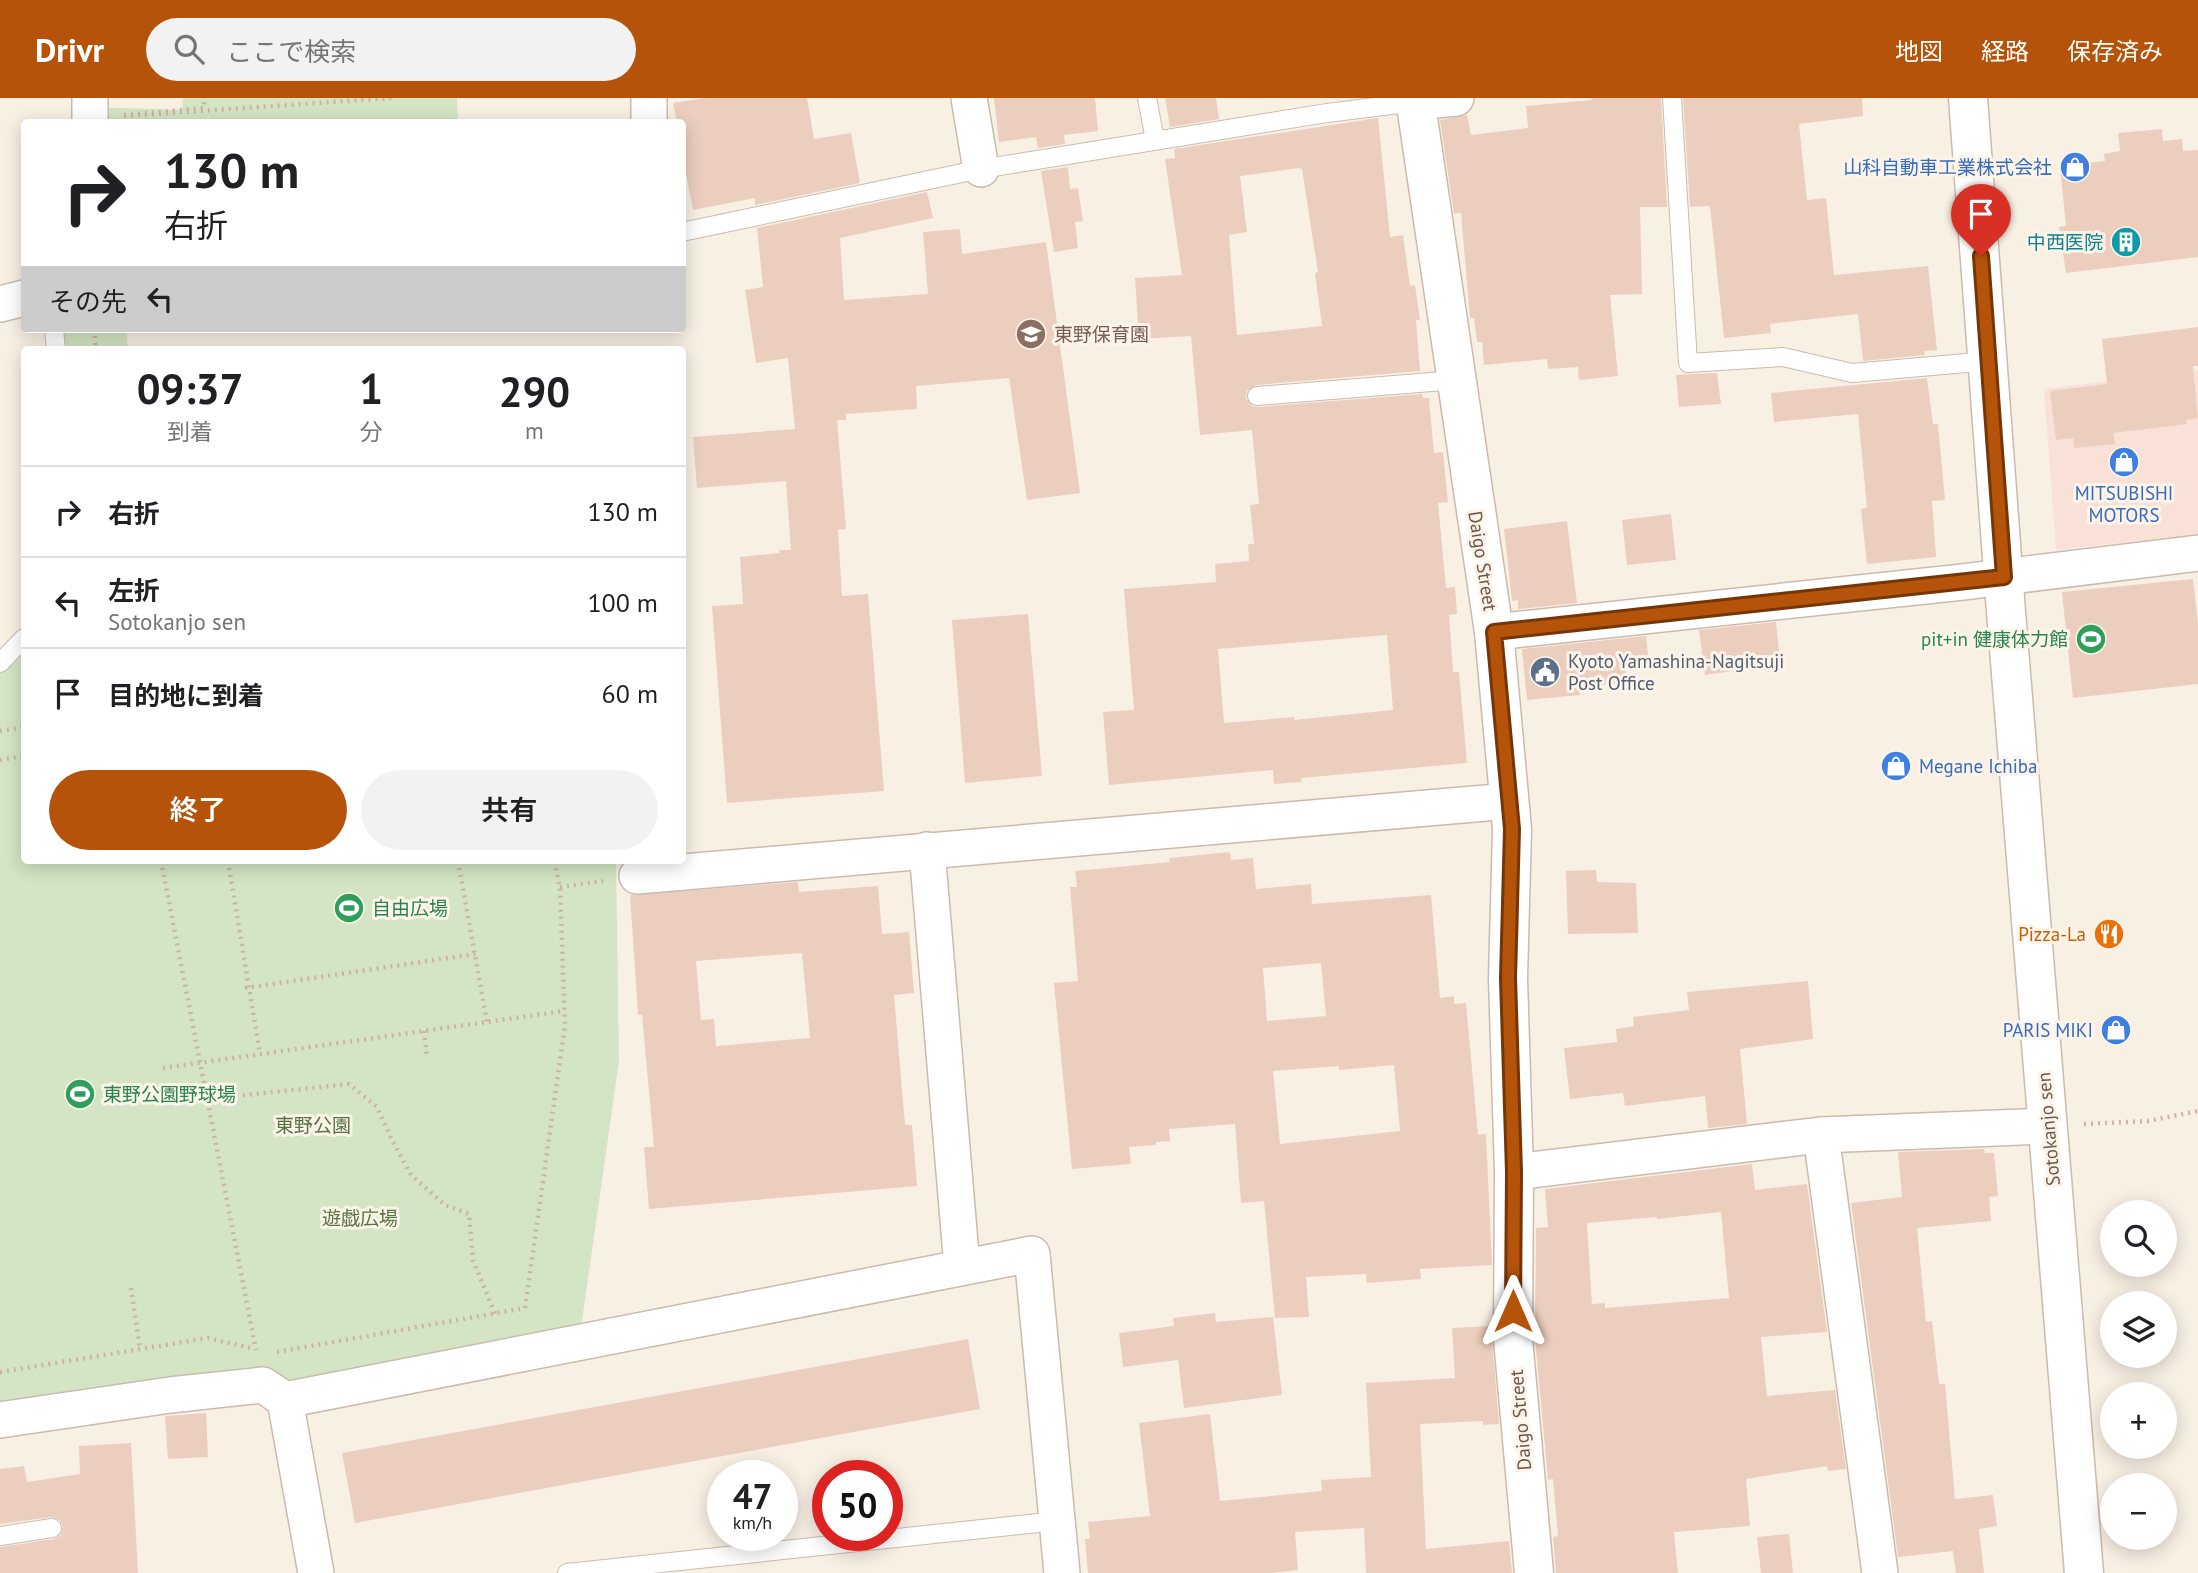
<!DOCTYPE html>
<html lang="ja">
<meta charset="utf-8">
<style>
:root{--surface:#fff;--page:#f2f2f2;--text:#202124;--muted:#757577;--line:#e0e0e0;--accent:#b45309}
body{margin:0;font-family:"PT Sans","Noto Sans JP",sans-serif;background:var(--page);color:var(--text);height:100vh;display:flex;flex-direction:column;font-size:26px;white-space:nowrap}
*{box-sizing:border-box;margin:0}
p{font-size:23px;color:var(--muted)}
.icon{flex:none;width:38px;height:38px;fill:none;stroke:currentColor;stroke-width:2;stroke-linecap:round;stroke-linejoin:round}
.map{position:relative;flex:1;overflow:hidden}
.panel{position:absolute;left:21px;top:248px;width:665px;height:518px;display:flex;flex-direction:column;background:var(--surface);border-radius:7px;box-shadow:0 4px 18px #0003}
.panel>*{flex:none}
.top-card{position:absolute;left:21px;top:21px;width:665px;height:214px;border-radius:7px;box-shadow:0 4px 18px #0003;background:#fff;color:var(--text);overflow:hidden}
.controls{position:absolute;left:2100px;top:1102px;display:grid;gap:14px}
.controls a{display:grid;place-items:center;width:77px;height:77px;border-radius:50%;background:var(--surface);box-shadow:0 4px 18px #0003;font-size:35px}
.speed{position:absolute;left:707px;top:1362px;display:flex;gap:14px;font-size:35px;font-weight:700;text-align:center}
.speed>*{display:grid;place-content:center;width:91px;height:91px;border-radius:50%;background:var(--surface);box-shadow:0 4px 18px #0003;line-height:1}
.speed small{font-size:18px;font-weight:400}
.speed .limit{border:10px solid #d22;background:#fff;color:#111}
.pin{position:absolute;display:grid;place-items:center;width:60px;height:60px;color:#fff;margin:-72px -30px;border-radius:50% 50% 50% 0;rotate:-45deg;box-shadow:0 0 7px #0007}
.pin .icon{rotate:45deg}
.me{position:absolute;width:77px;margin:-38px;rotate:0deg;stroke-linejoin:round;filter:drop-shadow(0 0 5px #0008)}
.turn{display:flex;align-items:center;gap:24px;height:147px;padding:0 28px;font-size:32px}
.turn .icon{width:91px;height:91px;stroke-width:2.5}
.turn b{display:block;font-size:49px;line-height:60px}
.then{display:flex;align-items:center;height:66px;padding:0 28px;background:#0003;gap:14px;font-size:26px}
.eta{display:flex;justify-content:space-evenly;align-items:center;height:119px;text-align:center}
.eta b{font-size:42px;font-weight:600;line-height:49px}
.primary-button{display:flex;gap:14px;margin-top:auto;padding:14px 28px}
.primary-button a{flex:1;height:80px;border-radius:42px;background:var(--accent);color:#fff;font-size:28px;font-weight:600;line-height:80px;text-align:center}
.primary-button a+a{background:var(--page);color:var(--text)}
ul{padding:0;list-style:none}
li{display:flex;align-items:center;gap:21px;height:91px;padding:0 28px;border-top:2px solid var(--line)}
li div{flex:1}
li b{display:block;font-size:26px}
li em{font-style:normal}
header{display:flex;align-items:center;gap:42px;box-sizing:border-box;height:98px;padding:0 35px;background:var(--accent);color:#fff}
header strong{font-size:33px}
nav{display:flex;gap:38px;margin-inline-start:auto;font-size:24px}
.search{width:490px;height:63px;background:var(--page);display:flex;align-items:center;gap:18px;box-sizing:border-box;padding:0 24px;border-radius:38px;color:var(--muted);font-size:26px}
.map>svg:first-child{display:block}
.commercial{fill:#f9e1d8}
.green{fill:#d3e5c4}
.building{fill:#eccebe;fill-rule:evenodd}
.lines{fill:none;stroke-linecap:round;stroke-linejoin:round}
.service-casing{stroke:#ccbaae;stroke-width:20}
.minor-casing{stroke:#ccbaae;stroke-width:38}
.tertiary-casing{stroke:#ccbaae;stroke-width:41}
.secondary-casing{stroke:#ceb9ac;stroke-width:41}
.path{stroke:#d0b2a2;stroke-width:4.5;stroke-dasharray:2 5;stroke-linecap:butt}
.service{stroke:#fff;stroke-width:18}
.minor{stroke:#fff;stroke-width:35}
.tertiary{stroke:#fff;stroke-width:38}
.secondary{stroke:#fff;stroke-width:38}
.route-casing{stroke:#753606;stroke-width:18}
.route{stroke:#b45309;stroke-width:12}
.labels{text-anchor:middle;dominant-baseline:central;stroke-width:6;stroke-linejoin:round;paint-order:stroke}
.shop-label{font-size:19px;fill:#366cbe;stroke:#fdf4e9;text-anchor:end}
.culture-label{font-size:19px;fill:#0d838f;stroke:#fdf4e9;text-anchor:end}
.education-label{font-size:19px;fill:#785e54;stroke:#fdf4e9;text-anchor:start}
.street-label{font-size:19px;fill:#6f574c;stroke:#fdf4e9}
.leisure-label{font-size:19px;fill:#27864d;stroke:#fdf4e9;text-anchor:start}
.service-label{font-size:19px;fill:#4e5e75;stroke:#fdf4e9;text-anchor:start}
.food-label{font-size:19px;fill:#c56008;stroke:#fdf4e9;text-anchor:end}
.park-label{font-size:19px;fill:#557445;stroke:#fdf4e9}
</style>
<header>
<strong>Drivr</strong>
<div class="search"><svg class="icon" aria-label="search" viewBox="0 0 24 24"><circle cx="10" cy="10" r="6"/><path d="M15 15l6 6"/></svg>ここで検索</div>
<nav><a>地図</a><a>経路</a><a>保存済み</a></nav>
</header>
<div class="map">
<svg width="2198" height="1475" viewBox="0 0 2198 1475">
<rect width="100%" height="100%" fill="#f9f0e4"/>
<polygon class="commercial" points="2198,272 2198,436 2056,452 2044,291"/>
<g class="green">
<polygon points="183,0 457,0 458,24 90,24 90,9 182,12"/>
<polygon points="54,231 126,231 128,252 56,252"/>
<polygon points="24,540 24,763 616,763 619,963 579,1244 285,1302 0,1322 0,565"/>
</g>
<g class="building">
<polygon points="706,0 807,0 814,41 851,35 860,85 755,107 755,100 693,112 682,54 682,24 677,24 673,5"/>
<polygon points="994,0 1095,0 1098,33 1064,37 1065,46 1038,50 1036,39 999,44"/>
<polygon points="1165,0 1216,0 1219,21 1170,29"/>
<polygon points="1591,0 1661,0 1667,109 1640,109 1642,196 1610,197 1618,278 1579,282 1578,269 1548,271 1547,261 1484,267 1482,244 1477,244 1474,220 1470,220 1461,115 1454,116 1440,22 1467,17 1471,37 1528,30 1526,8 1592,2"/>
<polygon points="1683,0 1862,0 1863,18 1799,26 1807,102 1826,100 1834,177 1928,168 1937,252 1924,253 1925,257 1863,263 1858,216 1770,226 1771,235 1724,240 1710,108 1690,109"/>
<path d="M1378,20l12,119 13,-2 7,51 5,-1 5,35h-4l4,51 -164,14 -9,6 -1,7 6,8 6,1 164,-13 1,4h6l5,55 9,-1 5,50 -10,1 8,85 9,-1 2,27 -8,1 4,57h6l8,91 -166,15 1,4 -28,2 -1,-14 -164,15 -6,-73 31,-2 -10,-121 92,-7 -1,-18 34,-3 -1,-17h6l-4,-39 9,-1 -7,-74 -52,5 -9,-99 -52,3 -4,-61 47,-3 -17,-116 10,-1 -1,-9zM1299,70l3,1 16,103 -3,1 7,53 -85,9 -8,-100 18,-3 -7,-56zM1387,537l6,75 -99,10v-3l-70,6 -6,-74z"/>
<polygon points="2162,31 2163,43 2182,41 2183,53 2198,52 2198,159 2066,175 2059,129 2066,128 2060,68 2105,63 2104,56 2120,53 2118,35"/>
<polygon points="1068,69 1070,91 1078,90 1083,123 1075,124 1078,150 1054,154 1041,73"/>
<polygon points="927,94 933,120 840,140 844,202 928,196 923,134 960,131 962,156 1046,144 1080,395 1027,402 1009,280 916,288 917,311 846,316 846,322 837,322 846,431 838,432 842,498 868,496 884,693 727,705 712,508 743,506 740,459 780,455 779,452 791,452 786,383 697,390 693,339 795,331 788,260 756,265 745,192 763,189 757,130"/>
<polygon points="2198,229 2198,268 2193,268 2198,320 2186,322 2187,326 2113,335 2115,346 2074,350 2073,340 2056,342 2050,293 2107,286 2102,241"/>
<polygon points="1717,275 1721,306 1679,309 1676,277"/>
<polygon points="1927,280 1933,326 1938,326 1945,402 1932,403 1936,459 1867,466 1861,411 1867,410 1858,316 1774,324 1771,295"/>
<polygon points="1671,416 1676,462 1627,467 1622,422"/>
<polygon points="1567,423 1577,505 1518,511 1518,502 1512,503 1504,431"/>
<polygon points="2193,481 2198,526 2198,586 2073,600 2062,494"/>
<polygon points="1028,516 1042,678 965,685 952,522"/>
<polygon points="1776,524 1780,563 1747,567 1748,571 1705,577 1699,532"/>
<polygon points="1646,538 1649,566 1625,569 1627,584 1580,590 1580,597 1527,602 1522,551"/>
<path d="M1230,754l1,8 22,-2 3,31 55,-5 1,20 119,-9 9,103 14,-2v8l12,-1 12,132 8,-1 6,131 -72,4 1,10 -54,4 -1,-9 -60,3 3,40 -34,1 -11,-117 -23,2 -6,-79 -66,5 1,12 -14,1v3l-27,2 2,17 -59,5 -18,-186 24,-2 -8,-94h7l-2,-16 95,-9 -1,-4zM1321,865l5,53 -59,5 -4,-53zM1394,967l6,66 -120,13 -7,-73 66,-5v4z"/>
<polygon points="1596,772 1597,784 1636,785 1638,835 1568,836 1566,773"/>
<path d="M798,784l1,10 79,-6 4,48 27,-2 5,61 -20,2 11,130h7l5,61 -268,23 -5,-62h10l-12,-132h-4l-8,-120zM802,855l8,85 -94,8 -2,-27 -13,1 -5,-59z"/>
<polygon points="1808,883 1813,941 1740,951 1747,1026 1708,1030 1705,998 1625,1008 1623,995 1570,1001 1564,950 1617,944 1616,931 1634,928 1633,919 1689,912 1687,894"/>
<polygon points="1984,1051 1985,1055 1994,1055 1998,1098 1989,1099 1991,1123 1917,1130 1926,1224 1932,1223 1939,1286 1945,1286 1955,1401 1993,1397 1997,1428 1979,1431 1984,1475 1956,1475 1953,1453 1898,1459 1851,1105 1902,1099 1898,1054"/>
<path d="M1752,1066l3,26 52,-6 20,148 -66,5 6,59 68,-6 11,79 -18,2 -1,-5 -81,13 4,47 -76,6 4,41h-122l-3,-36 5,-1 -5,-57 -5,1 -13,-142 1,-110 12,-1 -3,-38zM1721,1114l8,86 -124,10v-5l-13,1 -5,-81 70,-6v2z"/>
<polygon points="1215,1215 1216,1224 1273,1219 1282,1297 1184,1310 1178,1262 1123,1269 1119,1235 1174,1228 1173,1220"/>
<polygon points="1491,1228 1499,1326 1483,1327 1483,1323 1420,1326 1426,1451 1509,1443 1512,1475 1366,1475 1364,1430 1295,1434 1298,1472 1271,1475 1088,1475 1085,1441 1090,1441 1088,1424 1150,1418 1139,1325 1210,1316 1220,1403 1322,1393 1321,1382 1371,1379 1366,1285 1455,1280 1452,1230"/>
<polygon points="968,1241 980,1311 355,1425 342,1355"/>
<polygon points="206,1315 208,1359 168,1361 165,1318"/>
<polygon points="131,1345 138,1475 0,1475 0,1449 54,1441 60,1438 63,1429 60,1422 51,1419 0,1426 0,1371 24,1368 27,1384 80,1376 79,1348"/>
<polygon points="1789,1436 1793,1475 1761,1475 1757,1439"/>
</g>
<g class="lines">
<g class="service-casing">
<g id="service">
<polyline points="1147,0 1155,42"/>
<polyline points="1672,0 1688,265 1783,259 1852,275 1989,263"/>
<polyline points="682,134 981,71 1327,15 1415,4"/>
<polyline points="54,231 56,252"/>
<polyline points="1257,298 1456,282"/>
<polyline points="0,565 24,540"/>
<polyline points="0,1438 52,1430"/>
<polyline points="567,1475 1057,1423"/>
</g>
</g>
<g class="minor-casing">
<g id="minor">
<polyline points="90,0 90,24"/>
<polyline points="969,0 981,71"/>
<polyline points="1415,4 1456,0"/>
<polyline points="649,24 649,0"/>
<polyline points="0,206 24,200"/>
<polyline points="1494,534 1963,484 2198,455"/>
<polyline points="927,752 962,1169"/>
<polyline points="637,778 1509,703"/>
<polyline points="1821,1037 1880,1475"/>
<polyline points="1514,1074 1821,1037 2048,1028"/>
<polyline points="285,1302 1032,1156 1062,1475"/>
<polyline points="0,1322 170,1297 263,1287 285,1302 316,1475"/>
</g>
</g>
<g class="tertiary-casing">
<polyline id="tertiary" points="1968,0 2006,514 2084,1475"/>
</g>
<g class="secondary-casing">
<polyline id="secondary" points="1415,0 1494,534 1512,731 1508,880 1514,1074 1513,1241 1534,1475"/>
</g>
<g class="path">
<polyline points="124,17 204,10 204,0"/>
<polyline points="124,18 393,0"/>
<polyline points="94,231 96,252"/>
<polyline points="0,633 24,629"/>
<polyline points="0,662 24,658"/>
<polyline points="161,763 256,1252"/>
<polyline points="228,763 260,956"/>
<polyline points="458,763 487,924"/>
<polyline points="560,789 603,783"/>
<polyline points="245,890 475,856"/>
<polyline points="424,933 427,959"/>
<polyline points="163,970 564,913"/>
<polyline points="208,1001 349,986 377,1009 392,1042 411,1077 445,1107 469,1116 473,1162 495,1216"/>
<polyline points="2084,1026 2148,1023 2198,1013"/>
<polyline points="131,1190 140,1251"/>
<polyline points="277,1254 525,1210 565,927 560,789 554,763"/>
<polyline points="0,1274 208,1240 255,1251"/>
</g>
<use href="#service" class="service"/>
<use href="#minor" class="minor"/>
<use href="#tertiary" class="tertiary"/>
<use href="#secondary" class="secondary"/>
</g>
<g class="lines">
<g class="route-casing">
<polyline id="route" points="1513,1213 1514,1074 1508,880 1512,731 1494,534 2004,479 1981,158"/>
</g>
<use href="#route" class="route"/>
</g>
<defs>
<g id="shop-disc" transform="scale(1.575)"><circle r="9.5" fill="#3f7fe0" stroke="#fdf4e9"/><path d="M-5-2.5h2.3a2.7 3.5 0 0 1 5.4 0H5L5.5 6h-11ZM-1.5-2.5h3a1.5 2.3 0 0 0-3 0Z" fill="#fff"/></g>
<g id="building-disc" transform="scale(1.575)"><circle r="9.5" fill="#0f9aa8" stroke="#fdf4e9"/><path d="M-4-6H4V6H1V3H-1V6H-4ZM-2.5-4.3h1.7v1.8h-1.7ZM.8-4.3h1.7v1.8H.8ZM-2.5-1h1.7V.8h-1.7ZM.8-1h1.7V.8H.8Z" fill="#fff"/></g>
<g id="school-disc" transform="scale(1.575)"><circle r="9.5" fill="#8d6e63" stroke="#fdf4e9"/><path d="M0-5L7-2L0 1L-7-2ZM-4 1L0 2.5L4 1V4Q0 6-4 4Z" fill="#fff"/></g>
<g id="stadium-disc" transform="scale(1.575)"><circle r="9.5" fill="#2e9e5b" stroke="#fdf4e9"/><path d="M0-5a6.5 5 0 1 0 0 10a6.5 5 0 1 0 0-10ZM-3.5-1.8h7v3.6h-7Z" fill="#fff"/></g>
<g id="civic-disc" transform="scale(1.575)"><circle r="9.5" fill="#5c6f8a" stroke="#fdf4e9"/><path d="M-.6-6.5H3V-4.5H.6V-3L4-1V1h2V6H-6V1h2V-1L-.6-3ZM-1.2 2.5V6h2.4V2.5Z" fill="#fff"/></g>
<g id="restaurant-disc" transform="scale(1.575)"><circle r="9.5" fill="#e8710a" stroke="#fdf4e9"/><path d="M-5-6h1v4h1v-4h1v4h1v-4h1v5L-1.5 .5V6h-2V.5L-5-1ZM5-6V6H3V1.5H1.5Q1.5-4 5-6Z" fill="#fff"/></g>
</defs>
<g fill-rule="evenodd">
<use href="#shop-disc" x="2075" y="69"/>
<use href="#building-disc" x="2126" y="144"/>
<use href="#school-disc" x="1031" y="236"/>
<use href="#shop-disc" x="2124" y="364"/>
<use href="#stadium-disc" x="2091" y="541"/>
<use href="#civic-disc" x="1545" y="574"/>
<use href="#shop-disc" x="1896" y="668"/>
<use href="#stadium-disc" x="349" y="810"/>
<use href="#restaurant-disc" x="2109" y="836"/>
<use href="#shop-disc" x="2116" y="932"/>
<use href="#stadium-disc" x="80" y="996"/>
</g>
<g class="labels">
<g class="shop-label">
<text x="2052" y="69">山科自動車工業株式会社</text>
<text x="2124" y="395" text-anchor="middle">MITSUBISHI<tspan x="2124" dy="22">MOTORS</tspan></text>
<text x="1919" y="668" text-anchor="start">Megane Ichiba</text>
<text x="2093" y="932">PARIS MIKI</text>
</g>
<g class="culture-label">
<text x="2103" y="144">中西医院</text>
</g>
<g class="education-label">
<text x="1054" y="236">東野保育園</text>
</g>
<g class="street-label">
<text transform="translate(1483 463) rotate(81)">Daigo Street</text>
<text transform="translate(2048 1031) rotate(-95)">Sotokanjo sen</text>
<text transform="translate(1520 1322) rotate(-95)">Daigo Street</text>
</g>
<g class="leisure-label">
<text x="2068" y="541" text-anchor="end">pit+in 健康体力館</text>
<text x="372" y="810">自由広場</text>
<text x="103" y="996">東野公園野球場</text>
</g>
<g class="service-label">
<text x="1568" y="563">Kyoto Yamashina-Nagitsuji<tspan x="1568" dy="22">Post Office</tspan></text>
</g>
<g class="food-label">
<text x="2086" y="836">Pizza-La</text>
</g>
<g class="park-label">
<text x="313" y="1027">東野公園</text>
<text x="360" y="1120">遊戯広場</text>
</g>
</g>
</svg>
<div class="controls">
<a><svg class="icon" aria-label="search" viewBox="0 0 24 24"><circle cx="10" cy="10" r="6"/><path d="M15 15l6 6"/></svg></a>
<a><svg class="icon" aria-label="layers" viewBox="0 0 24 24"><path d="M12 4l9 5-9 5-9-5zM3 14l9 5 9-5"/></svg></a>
<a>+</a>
<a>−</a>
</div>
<div class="speed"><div>47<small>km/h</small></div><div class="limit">50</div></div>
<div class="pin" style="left:1981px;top:158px;background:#d93025"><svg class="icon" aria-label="arrive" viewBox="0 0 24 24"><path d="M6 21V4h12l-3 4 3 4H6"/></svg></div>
<svg class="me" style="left:1513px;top:1213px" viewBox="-20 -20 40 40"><path d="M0-17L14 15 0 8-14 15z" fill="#b45309" stroke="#fff" stroke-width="4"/></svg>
<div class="top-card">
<div class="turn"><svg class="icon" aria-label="right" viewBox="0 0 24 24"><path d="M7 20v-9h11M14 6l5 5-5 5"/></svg><div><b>130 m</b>右折</div></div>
<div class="then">その先<svg class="icon" aria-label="left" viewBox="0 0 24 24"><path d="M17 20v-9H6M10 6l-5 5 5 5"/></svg></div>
</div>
<section class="panel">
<div class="eta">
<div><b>09:37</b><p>到着</p></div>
<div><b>1</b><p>分</p></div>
<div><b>290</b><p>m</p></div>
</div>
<ul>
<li><svg class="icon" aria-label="right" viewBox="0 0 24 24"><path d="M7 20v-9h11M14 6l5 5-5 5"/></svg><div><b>右折</b></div><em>130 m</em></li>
<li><svg class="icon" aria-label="left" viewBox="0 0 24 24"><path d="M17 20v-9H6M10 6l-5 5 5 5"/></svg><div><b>左折</b><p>Sotokanjo sen</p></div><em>100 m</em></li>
<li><svg class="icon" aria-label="arrive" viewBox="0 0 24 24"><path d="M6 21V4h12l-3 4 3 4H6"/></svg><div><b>目的地に到着</b></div><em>60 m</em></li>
</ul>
<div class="primary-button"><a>終了</a><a>共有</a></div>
</section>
</div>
